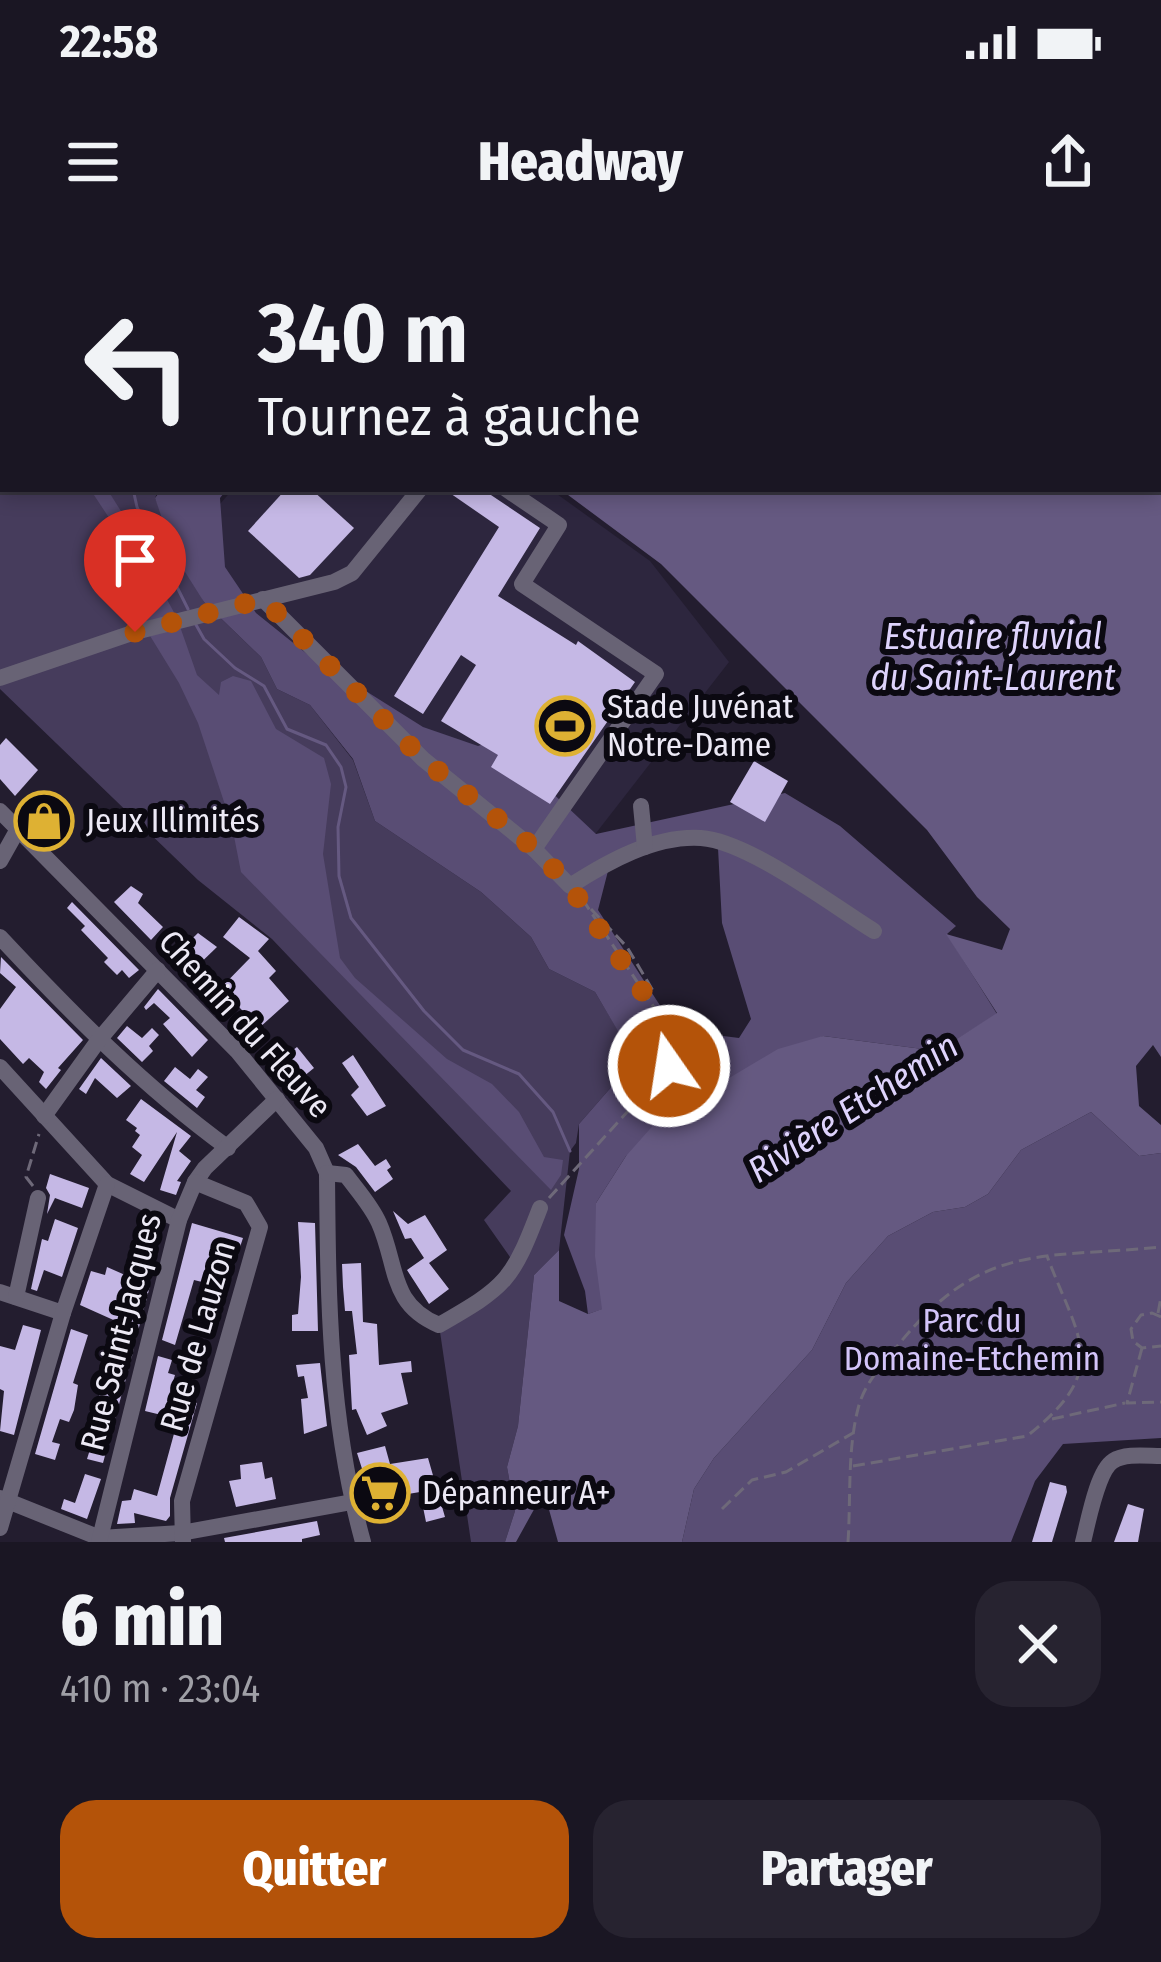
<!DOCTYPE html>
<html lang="fr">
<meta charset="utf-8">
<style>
:root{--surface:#1a1623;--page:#272330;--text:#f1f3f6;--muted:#9f9fa6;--line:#383541;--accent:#b45309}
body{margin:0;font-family:"Fira Sans Condensed",sans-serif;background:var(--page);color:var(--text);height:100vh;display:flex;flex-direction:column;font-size:45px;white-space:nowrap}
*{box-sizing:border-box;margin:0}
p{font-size:39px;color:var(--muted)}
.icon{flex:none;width:66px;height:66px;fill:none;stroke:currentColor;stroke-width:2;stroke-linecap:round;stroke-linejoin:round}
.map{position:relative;height:1302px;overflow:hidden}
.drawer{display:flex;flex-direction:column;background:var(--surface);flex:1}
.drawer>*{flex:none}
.banner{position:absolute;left:0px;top:0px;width:1161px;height:252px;box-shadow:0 6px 18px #0003,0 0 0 3px var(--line);background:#1a1623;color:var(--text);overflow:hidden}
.pin{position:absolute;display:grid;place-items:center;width:102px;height:102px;color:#fff;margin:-123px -51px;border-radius:50% 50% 50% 0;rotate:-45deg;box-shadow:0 0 12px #0007}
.pin .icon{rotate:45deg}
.me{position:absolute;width:132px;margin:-66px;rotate:347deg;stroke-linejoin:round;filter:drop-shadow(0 0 9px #0008)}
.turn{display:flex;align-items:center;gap:42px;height:252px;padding:0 60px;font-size:54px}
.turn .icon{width:156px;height:156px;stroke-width:2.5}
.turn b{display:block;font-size:84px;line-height:102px}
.round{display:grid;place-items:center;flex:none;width:126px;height:126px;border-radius:36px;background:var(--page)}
.headline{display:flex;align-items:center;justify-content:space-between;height:204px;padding:0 60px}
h1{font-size:72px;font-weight:800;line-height:90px}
.button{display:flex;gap:24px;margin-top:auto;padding:24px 60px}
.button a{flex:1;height:138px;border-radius:36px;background:var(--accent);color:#fff;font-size:48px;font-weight:800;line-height:138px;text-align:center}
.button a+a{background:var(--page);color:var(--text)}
.status{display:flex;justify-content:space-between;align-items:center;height:84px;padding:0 60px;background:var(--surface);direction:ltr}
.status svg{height:33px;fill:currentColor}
header{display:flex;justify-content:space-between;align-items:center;height:156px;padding:0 60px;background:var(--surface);font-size:54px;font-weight:800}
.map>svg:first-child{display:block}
.built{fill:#2d263e}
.green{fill:#463c5c}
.forest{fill:#594d74;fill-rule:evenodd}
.water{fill:#655981}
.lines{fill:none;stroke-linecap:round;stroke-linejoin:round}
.stream{stroke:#655981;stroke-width:3}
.building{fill:#c5b8e5}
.path{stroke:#6e6979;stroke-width:3;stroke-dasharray:12 6;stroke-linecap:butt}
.minor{stroke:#686375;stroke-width:16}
.route{stroke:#b45309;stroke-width:21;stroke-dasharray:0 37.8}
.labels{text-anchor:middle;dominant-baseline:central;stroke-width:12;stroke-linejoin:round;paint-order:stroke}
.poi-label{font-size:33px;fill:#ece9f5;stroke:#0b0911;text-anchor:start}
.street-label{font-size:33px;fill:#ece9f5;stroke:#0b0911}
.park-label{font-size:33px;fill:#d3c4f9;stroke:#0b0911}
.water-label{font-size:36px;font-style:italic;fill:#ded3fc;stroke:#0b0911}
</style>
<div class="status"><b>22:58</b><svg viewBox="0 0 49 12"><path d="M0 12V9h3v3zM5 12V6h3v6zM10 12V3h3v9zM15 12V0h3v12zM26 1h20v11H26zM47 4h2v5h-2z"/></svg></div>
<header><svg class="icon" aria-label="menu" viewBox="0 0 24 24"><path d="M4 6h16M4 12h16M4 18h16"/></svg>Headway<svg class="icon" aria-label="share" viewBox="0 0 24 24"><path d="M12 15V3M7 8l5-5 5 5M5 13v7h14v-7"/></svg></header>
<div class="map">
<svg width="1161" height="1302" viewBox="0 0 1161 1302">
<rect width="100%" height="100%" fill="#231d2f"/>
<polygon class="built" points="233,249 550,249 650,321 729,422 558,642 285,419 188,301"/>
<polygon class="green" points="0,0 908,3 3,3 3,249 159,249 155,258 204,362 261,417 277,449 310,465 353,520 375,581 481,652 531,697 549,729 595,752 629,809 620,837 579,884 576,903 570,911 559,1010 534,1035 518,1186 507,1227 515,1271 505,1302 471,1302 439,1085 517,1027 484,980 511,951 272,699 198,640 0,449"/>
<g class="forest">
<polygon points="90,249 107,249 150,317 156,339 177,378 197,435 219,455 221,442 233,436 251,441 276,489 324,518 331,544 323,614 340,718 355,738 447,819 492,844 519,872 544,917 563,920 561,935 551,950 241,632 232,586 198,483 179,443 117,342 121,296"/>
<path d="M162,249h65l-7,9 5,69 31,46 51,41 116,73 55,19 18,-6 100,94 189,-41 55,33 116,100 -9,8 50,80 -59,37 -115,-15 -197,120 -30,47 7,106 -15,5 -3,-23 -21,-56 15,-66v-45l41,-47 9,-27 -34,-58 -46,-23 -18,-32 -50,-45 -106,-71 -22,-62 -43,-54 -33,-16 -16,-32 -57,-55 -29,-46 -20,-58zM706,603l12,5 4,75 29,96 -12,19 -63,-8 -78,-120 10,-39 47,-22z"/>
<polygon points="1091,872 1139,916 1161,913 1161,1198 1063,1204 1035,1241 1011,1302 682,1302 694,1249 714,1218 812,1110 846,1043 888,996 933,972 965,967 988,954 1021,910"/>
</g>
<polygon class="water" points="39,0 1161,0 1161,817 1153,805 1136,826 1139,866 1161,885 1161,913 1139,916 1091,872 1021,910 988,954 965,967 933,972 888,996 846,1043 812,1110 714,1218 694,1249 682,1302 558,1302 548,1266 537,1264 516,1302 505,1302 515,1271 507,1227 518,1186 534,1035 559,1010 559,1061 588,1074 602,1069 595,1016 596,963 626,916 657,881 778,809 823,796 938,811 997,773 946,694 1002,710 1010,689 977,657 927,590 661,324 560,249 1158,249 1158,3"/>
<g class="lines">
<g class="stream">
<polyline points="0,31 3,24"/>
<polyline points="0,65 3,70"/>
<polyline points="133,249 137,267 188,369"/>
<polyline points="195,383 204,399 235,428 264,446 287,489 326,505 341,527 346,547 338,587 339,636 351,678 424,771 463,810 519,834 553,872 570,911"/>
</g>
</g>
<g class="building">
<polygon points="286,249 311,249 354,288 310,335 299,338 248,291"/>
<polygon points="444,249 482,249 540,288 498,356 576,405 578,401 635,442 550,564 491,527 498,515 441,481 476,425 461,415 423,474 394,456 499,287"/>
<polygon points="6,498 38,530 15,556 0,539 0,505"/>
<polygon points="754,521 788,541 765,582 730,562"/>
<polygon points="55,553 72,569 51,592 33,577"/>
<polygon points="131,646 143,654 138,663 163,687 151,700 114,662"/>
<polygon points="72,662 139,730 129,738 122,730 117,735 104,722 108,718 81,690 85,686 67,668"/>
<polygon points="239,677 269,699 258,711 276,731 269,738 289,761 259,788 239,767 225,781 208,761 250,718 223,697"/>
<polygon points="198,693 217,707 189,734 173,717"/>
<polygon points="1,717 83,800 58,828 61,830 46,849 39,842 44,832 29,818 23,824 0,799 0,769 16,747 0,733"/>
<polygon points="158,749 208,800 192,817 163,784 170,778 154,763 146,770 144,767"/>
<polygon points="127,786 142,798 152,788 159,795 149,806 153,811 142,822 117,798"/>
<polygon points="297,807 314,828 293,845 276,823"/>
<polygon points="353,815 386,866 367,876 351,855 359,847 342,823"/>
<polygon points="101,818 131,846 117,858 95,838 86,854 79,849"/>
<polygon points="175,827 190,839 198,829 208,837 196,850 205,857 197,868 164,841"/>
<polygon points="141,859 191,896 179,911 191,921 177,941 181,942 176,955 160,950 177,892 144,942 130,934 142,915 132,907 140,895 135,891 137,888 126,880"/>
<polygon points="358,904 375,926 386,919 391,927 387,930 393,939 375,952 356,927 338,915"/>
<polygon points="50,934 89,948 82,968 55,958 47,974 50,955 46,948"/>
<polygon points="393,971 408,984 425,975 447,1010 429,1023 449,1049 429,1064 407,1030 424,1018 411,998 405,999"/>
<polygon points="55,979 78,988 62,1037 44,1030 37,1051 31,1049 42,999 48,1001"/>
<polygon points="298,982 315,983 318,1091 292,1091 292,1075 298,1074 301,1037"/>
<polygon points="192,983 243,998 236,1019 233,1018 226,1048 194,1040 175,1105 162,1100"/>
<polygon points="361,1023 363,1082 377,1084 379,1125 411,1121 412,1132 401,1133 408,1164 381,1173 387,1186 367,1195 356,1169 352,1170 349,1115 357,1114 352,1071 345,1071 343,1047 342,1024"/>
<polygon points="107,1027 150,1046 138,1091 80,1065 91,1031 105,1035"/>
<polygon points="23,1085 41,1090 14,1195 0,1191 4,1151 0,1149 0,1106 15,1110"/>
<polygon points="71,1089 88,1095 73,1143 78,1145 74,1170 69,1182 60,1179 52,1202 60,1204 55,1220 35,1214"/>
<polygon points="110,1102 134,1109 103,1223 87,1219 92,1203 87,1201 102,1144 96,1142"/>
<polygon points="158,1116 172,1120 168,1133 175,1135 169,1155 197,1163 170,1258 170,1276 166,1281 134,1273 135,1283 117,1284 122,1261 131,1260 134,1249 157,1256 178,1179 145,1171"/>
<polygon points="320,1123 327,1186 304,1194 301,1159 308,1158 304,1136 298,1137 296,1125"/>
<polygon points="385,1206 390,1224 428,1218 445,1277 426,1282 420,1252 372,1260 357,1213"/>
<polygon points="262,1222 265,1239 272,1237 276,1259 236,1267 229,1241 241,1239 240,1225"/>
<polygon points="85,1234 101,1239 87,1279 61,1269 64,1259 75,1263"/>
<polygon points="1050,1242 1066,1246 1067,1252 1052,1302 1032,1302"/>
<polygon points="1128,1264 1144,1269 1138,1302 1114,1302"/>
<polygon points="317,1281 320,1295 302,1299 302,1302 225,1302 224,1298"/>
</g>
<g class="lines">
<g class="path">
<polyline points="591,669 627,707 655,754"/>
<polyline points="33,946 26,937 39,894"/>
<polyline points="549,958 669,826 673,811 669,790 581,657"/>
<polyline points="1158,1073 1161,1057"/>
<polyline points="1161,1077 1152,1073 1141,1075 1131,1089 1133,1101 1142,1108 1161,1106"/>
<polyline points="1142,1108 1127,1163 1161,1162"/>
<polyline points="1052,1179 1125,1163"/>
<path d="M853,1226l174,-30c85,-67 52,-95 20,-180"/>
<polyline points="722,1269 752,1240 786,1232 853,1193"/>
<path d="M848,1302c3,-44 -1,-94 11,-137 7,-24 25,-42 40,-61 84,-103 143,-85 262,-97"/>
</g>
<g class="minor">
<polyline points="506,249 559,285 522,344 656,434 534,609"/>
<path d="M263,359l160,160 111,90 36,37c37,-24 85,-51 131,-48 47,3 131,67 173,93"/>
<polyline points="0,438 135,392 334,342 352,333 420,249"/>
<polyline points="641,566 645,607"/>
<path d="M0,571l238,241 78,96 11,25c1,126 2,246 36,369"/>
<polyline points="0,621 18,589"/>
<path d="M0,697c72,77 143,149 228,211"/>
<polyline points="0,827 107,944 179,980"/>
<polyline points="44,876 98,801 158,730"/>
<path d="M327,933l19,2c11,15 25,30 33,48 19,43 10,81 60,102 68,-39 73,-44 101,-117"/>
<polyline points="0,1052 63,1073"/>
<polyline points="16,1057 38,958"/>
<polyline points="0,1258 100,1298 181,1293 352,1262"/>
<polyline points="0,1288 63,1073 107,944"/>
<polyline points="99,1302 179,980 195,942 205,928 277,859"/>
<polyline points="183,1302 182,1261 260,987 246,963 195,942"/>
<path d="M1083,1302c5,-19 14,-71 30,-81 12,-8 34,-5 48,-5"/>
</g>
</g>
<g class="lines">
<polyline class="route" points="135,392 263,359 423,519 535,609 570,646 669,790 673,811 669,826"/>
</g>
<defs>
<g id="stadium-ring" transform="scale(3)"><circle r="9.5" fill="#0b0911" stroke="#deb133" stroke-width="1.5"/><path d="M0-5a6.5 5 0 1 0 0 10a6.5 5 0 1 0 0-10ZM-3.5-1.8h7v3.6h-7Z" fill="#deb133"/></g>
<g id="shop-ring" transform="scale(3)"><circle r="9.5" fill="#0b0911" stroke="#deb133" stroke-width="1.5"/><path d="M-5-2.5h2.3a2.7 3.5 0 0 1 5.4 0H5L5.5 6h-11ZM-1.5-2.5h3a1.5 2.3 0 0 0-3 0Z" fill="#deb133"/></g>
<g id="supermarket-ring" transform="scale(3)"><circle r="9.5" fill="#0b0911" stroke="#deb133" stroke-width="1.5"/><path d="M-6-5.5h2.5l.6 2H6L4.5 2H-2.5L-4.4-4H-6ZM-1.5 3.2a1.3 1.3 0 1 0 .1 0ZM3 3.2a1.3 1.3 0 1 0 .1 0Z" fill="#deb133"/></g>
</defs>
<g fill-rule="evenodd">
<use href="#stadium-ring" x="565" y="486"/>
<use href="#shop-ring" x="44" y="581"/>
<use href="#supermarket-ring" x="380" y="1253"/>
</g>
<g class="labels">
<g class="poi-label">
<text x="607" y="467">Stade Juvénat<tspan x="607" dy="38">Notre-Dame</tspan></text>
<text x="86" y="581">Jeux Illimités</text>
<text x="422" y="1253">Dépanneur A+</text>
</g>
<g class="street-label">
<text transform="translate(245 784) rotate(48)">Chemin du Fleuve</text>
<text transform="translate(121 1092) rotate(-76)">Rue Saint-Jacques</text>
<text transform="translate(198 1096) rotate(-74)">Rue de Lauzon</text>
</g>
<g class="park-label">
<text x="972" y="1081">Parc du<tspan x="972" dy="38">Domaine-Etchemin</tspan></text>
</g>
<g class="water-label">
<text x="993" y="397">Estuaire fluvial<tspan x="993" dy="41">du Saint-Laurent</tspan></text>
<text transform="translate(853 868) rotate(-33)">Rivière Etchemin</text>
</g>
</g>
</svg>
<div class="pin" style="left:135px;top:392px;background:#d93025"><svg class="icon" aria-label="arrive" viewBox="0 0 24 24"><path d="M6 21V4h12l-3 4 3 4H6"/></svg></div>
<svg class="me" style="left:669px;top:826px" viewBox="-20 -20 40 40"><circle r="17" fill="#b45309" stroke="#fff" stroke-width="3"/><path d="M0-11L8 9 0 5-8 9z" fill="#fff"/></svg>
<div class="banner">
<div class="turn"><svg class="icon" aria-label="left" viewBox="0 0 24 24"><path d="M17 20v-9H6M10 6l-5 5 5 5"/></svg><div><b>340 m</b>Tournez à gauche</div></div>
</div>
</div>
<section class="drawer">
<div class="headline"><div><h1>6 min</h1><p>410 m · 23:04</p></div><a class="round"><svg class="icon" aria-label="close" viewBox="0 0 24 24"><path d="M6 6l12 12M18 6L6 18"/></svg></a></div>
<div class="button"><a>Quitter</a><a>Partager</a></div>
</section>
